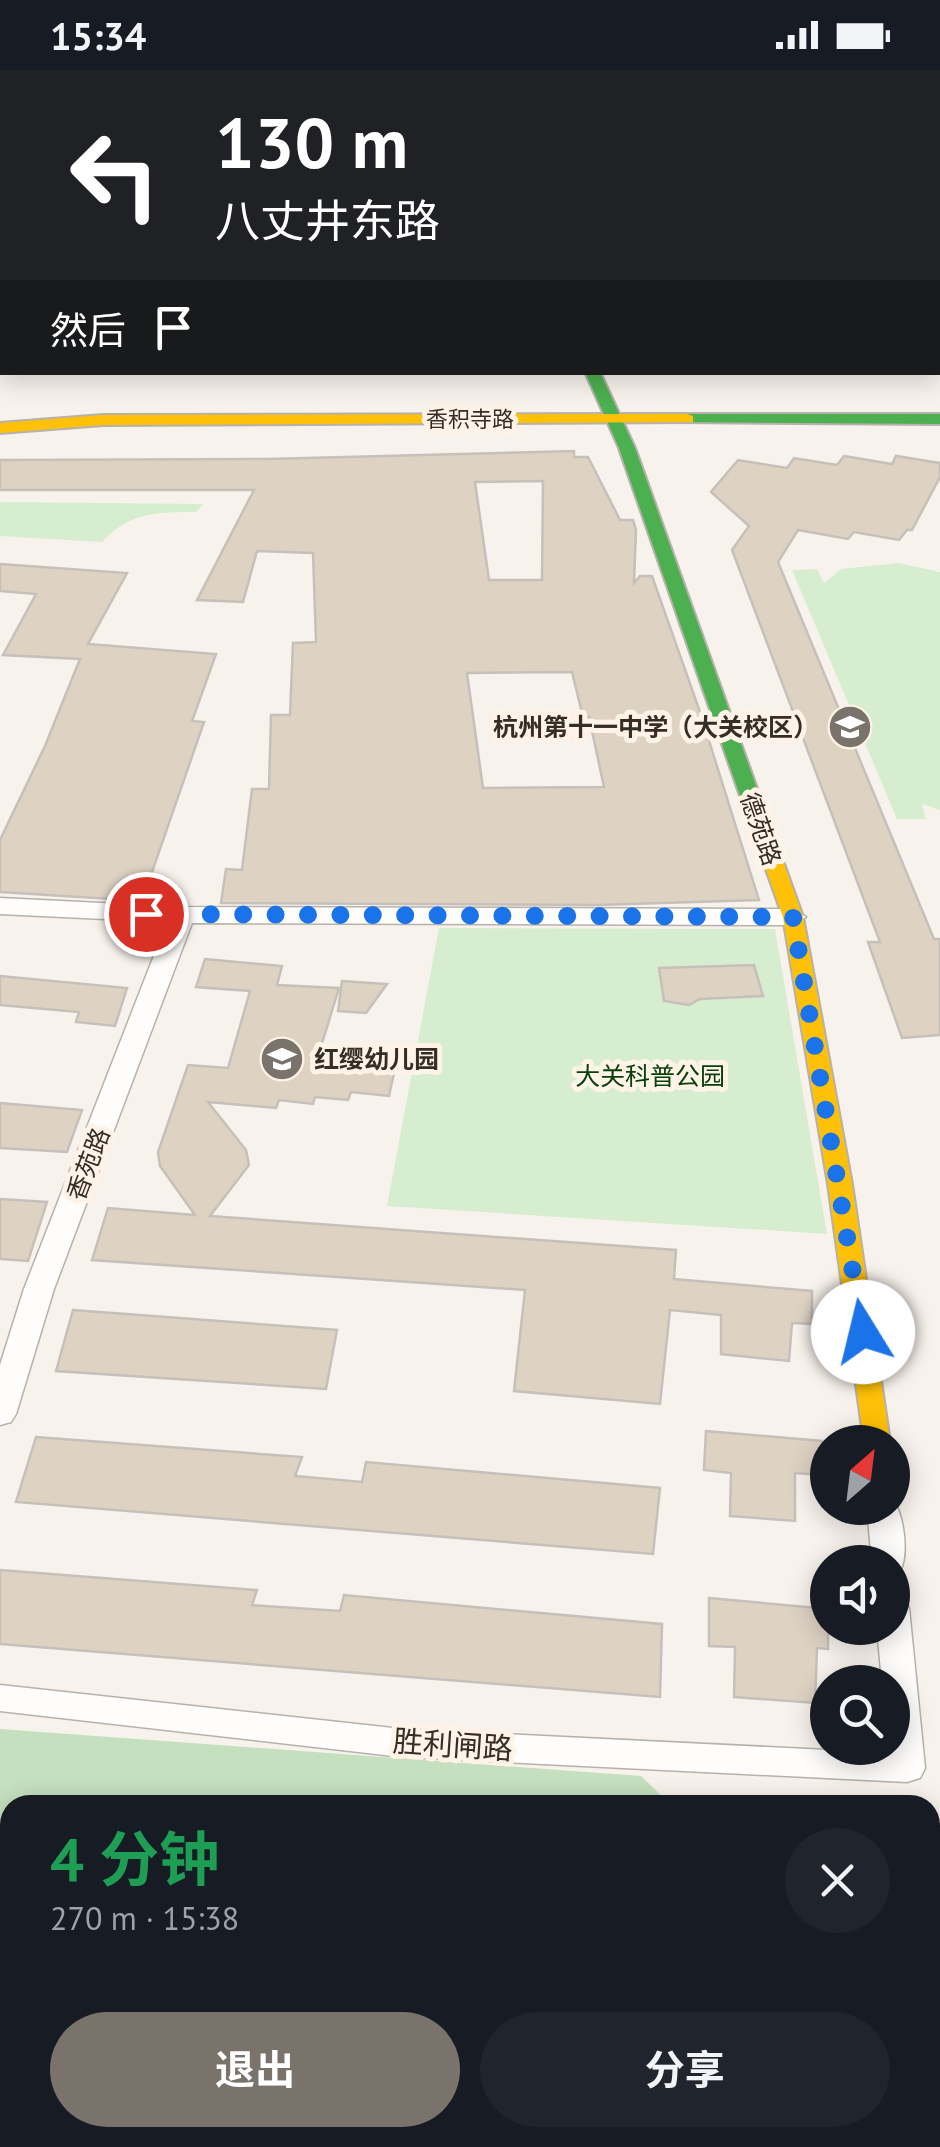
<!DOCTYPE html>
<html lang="zh">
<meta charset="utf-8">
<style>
:root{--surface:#171b24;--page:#20242c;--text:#f1f3f6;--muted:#9ea1a6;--accent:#79736b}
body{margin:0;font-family:"PT Sans","Noto Sans SC",sans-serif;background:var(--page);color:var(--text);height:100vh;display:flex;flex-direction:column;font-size:38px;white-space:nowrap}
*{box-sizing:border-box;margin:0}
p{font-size:32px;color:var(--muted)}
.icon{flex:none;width:55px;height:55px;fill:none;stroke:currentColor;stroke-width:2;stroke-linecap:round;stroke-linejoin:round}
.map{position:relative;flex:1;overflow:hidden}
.details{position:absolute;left:0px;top:1725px;width:940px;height:352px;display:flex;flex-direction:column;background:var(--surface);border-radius:30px 30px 0 0;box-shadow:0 5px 25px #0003}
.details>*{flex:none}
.banner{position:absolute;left:0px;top:0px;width:940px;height:305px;box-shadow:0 5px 25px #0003;background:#202124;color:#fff;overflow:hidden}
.needle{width:65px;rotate:28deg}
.fabs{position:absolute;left:810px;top:1355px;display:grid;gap:20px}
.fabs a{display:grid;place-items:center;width:100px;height:100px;border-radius:50%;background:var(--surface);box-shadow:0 5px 25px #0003;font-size:50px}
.pin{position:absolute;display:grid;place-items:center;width:85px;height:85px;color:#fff;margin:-42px;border:5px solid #fff;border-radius:50%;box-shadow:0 2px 10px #0007}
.me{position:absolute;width:110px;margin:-55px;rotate:351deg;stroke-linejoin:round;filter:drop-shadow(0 0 8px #0008)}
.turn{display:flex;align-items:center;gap:35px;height:210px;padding:0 50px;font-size:45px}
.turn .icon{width:130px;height:130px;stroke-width:2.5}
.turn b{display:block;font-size:70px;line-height:85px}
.then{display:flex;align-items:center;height:95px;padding:0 50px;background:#0003;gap:20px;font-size:38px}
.round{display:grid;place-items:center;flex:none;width:105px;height:105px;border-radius:52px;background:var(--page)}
.head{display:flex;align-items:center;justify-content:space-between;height:170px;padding:0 50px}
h1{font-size:60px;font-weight:700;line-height:75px;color:#1e9e55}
.cta{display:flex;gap:20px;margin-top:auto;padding:20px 50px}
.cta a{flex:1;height:115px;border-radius:60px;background:var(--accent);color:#fff;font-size:40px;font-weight:700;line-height:115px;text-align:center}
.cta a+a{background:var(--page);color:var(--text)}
.status{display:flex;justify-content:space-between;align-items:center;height:70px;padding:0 50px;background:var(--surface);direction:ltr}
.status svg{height:28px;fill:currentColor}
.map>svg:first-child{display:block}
.green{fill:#d6eecf}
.forest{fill:#c5e0be}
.water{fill:#9bb3d9}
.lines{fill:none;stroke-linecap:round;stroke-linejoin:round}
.canal{fill:#9bb3d9;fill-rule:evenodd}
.building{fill:#ded2c3;stroke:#c6c0ba;stroke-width:2.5;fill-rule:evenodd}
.street-casing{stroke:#b7b1ab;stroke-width:3}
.fast-casing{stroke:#b7b1ab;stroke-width:4}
.slow-casing{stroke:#b7b1ab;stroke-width:4}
.street{fill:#fefdfc;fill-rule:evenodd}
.fast{fill:#4caf50;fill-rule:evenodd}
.slow{fill:#ffc107;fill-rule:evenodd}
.route{stroke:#1a73e8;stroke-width:18;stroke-dasharray:0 32.4}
.labels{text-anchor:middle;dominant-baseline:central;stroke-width:10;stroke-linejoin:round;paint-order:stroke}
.far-street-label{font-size:22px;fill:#352e26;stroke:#fef3e6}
.poi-label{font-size:25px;font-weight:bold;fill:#352e26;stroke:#fef3e6;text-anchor:end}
.street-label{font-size:25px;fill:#352e26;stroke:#fef3e6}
.park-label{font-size:25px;fill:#07400a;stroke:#fef3e6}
.near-street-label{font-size:30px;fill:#352e26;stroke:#fef3e6}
</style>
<div class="status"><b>15:34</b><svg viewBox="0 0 49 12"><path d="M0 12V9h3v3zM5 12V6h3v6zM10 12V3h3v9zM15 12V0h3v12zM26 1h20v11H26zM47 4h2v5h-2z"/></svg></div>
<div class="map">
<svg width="940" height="2077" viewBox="0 0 940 2077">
<rect width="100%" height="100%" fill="#f8f2ec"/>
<g class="green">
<path d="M0,432l203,2 -7,8c-37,0 -67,0 -94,30l-102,-6z"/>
<polygon points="898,493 940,502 940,740 922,734 926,749 897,749 792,500 817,499 824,513 841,499"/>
<polygon points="439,858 775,859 827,1164 387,1136"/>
<polygon points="91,2068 339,2068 342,2077 88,2077"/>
</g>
<polygon class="forest" points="0,1659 641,1706 671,1735 10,1735 10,1779 0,1778"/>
<polygon class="water" points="0,1778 10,1779 10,1913 0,1912"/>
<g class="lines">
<rect class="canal" x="930" y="1938" width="10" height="42"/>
</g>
<g class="building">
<path d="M574,381v6h14l32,63h13l3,10 -2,53 6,-7h12l48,136 59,188 -162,5 -376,-2 5,-34 16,1 10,-81h17l2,-74h19l3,-72 23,-1 -3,-89 -56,-2 -14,51 -46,-2 57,-110h-254v-30l267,-1zM543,411l-1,99h-53l-14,-98zM572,602l11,45h6l15,70 -121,1 -16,-115z"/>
<polygon points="844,386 892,394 896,386 940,393 940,407 912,460 907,460 899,470 854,462 848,469 798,460 778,492 934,869 940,869 940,965 902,968 868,872 880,872 732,480 749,456 711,422 738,390 787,398 794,388 837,395"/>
<polygon points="0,494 127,503 88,574 216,584 192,651 204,652 142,831 0,822 0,770 45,676 80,589 3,585 36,524 0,521"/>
<polygon points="205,889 282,896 277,915 339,918 316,993 395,998 389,1026 351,1022 348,1030 315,1027 313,1034 279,1030 276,1038 208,1032 246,1080 249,1095 210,1146 676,1180 674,1209 812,1221 812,1254 792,1253 789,1291 721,1284 721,1245 670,1240 660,1334 514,1321 525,1220 92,1190 108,1138 195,1145 160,1096 158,1082 188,995 228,998 250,921 196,917"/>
<polygon points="754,895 763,926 700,929 689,935 664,931 659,898"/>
<polygon points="0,906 127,918 115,956 76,952 79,942 0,935"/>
<polygon points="342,911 387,914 366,943 338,941"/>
<polygon points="0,1033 82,1040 67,1082 0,1078"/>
<polygon points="0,1129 47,1132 28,1191 0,1189"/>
<polygon points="73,1240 337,1260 326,1319 56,1301"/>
<polygon points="706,1361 822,1371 822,1405 795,1403 795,1451 730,1446 731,1403 704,1400"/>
<polygon points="36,1367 302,1387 295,1406 362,1412 366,1392 660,1418 653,1484 16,1432"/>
<polygon points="0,1500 257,1520 252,1535 340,1541 344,1525 662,1554 660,1627 0,1574"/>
<polygon points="709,1528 828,1539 828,1579 817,1578 815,1633 734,1627 735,1577 709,1576"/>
</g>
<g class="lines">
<g class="street-casing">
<g id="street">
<polygon points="59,0 86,0 87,2 60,2"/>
<polygon points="2,78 2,89 0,90 0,79"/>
<polygon points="0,828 182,837 793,839 806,847 793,855 192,853 54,1219 16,1344 11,1352 0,1355 0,1295 24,1219 167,852 0,844"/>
<path d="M892,1429c12,14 17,56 8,72l-8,2v-11h-20l-5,-54h25z"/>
<polygon points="892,1526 904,1529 909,1538 925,1698 920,1708 907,1712 402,1687 0,1641 0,1615 402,1659 888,1683 887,1678 892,1678 892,1612 882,1612 877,1558 892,1558"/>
</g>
</g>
<g class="fast-casing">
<g id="fast">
<polygon points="585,302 600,302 635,378 773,763 770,767 763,769 753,763 619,378"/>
<polygon points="687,344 940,344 940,354 681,352 681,346"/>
</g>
</g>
<g class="slow-casing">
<g id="slow">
<polygon points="687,344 693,346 693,352 103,355 0,363 0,353 103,345"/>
<polygon points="763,757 773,763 803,847 852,1114 890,1372 864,1372 828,1114 783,847 753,763"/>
</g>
</g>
<use href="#street" class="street"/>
<use href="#fast" class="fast"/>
<use href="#slow" class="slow"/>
</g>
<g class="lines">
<polyline class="route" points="146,844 793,847 863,1262"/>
</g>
<defs>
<g id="school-disc" transform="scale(2.25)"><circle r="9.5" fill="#79736b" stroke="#fef3e6"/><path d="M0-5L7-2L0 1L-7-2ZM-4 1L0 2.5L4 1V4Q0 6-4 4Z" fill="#fff"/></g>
</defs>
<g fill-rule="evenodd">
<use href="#school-disc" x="850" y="657"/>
<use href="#school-disc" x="282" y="989"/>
</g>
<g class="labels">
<g class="far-street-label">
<text x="470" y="349">香积寺路</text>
</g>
<g class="poi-label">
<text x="818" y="657">杭州第十一中学（大关校区）</text>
<text x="314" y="989" text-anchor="start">红缨幼儿园</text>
</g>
<g class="street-label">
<text transform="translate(761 759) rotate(71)">德苑路</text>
<text transform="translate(88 1094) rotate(-69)">香苑路</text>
</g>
<g class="park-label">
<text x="650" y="1006">大关科普公园</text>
</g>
<g class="near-street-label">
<text transform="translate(453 1674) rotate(4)">胜利闸路</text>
</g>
</g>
</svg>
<div class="fabs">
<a><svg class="needle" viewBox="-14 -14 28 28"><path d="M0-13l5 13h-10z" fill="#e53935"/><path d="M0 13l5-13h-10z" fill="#9ea1a6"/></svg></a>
<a><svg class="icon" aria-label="sound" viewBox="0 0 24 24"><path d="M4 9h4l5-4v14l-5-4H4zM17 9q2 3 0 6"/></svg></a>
<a><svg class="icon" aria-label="search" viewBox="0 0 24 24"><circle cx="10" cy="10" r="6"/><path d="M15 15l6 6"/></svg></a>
</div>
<div class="pin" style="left:146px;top:844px;background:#d93025"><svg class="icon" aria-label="arrive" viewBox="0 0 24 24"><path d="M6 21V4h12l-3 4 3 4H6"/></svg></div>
<svg class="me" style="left:863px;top:1262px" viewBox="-20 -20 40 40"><circle r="19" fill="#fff"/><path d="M0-13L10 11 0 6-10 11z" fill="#1a73e8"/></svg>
<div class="banner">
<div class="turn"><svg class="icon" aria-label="left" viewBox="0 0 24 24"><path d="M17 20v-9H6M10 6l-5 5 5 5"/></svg><div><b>130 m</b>八丈井东路</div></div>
<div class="then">然后<svg class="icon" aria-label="arrive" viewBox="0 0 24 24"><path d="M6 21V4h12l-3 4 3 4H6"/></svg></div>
</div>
<section class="details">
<div class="head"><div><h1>4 分钟</h1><p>270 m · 15:38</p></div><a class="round"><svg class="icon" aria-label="close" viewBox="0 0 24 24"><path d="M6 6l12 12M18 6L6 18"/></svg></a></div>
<div class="cta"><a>退出</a><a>分享</a></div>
</section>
</div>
